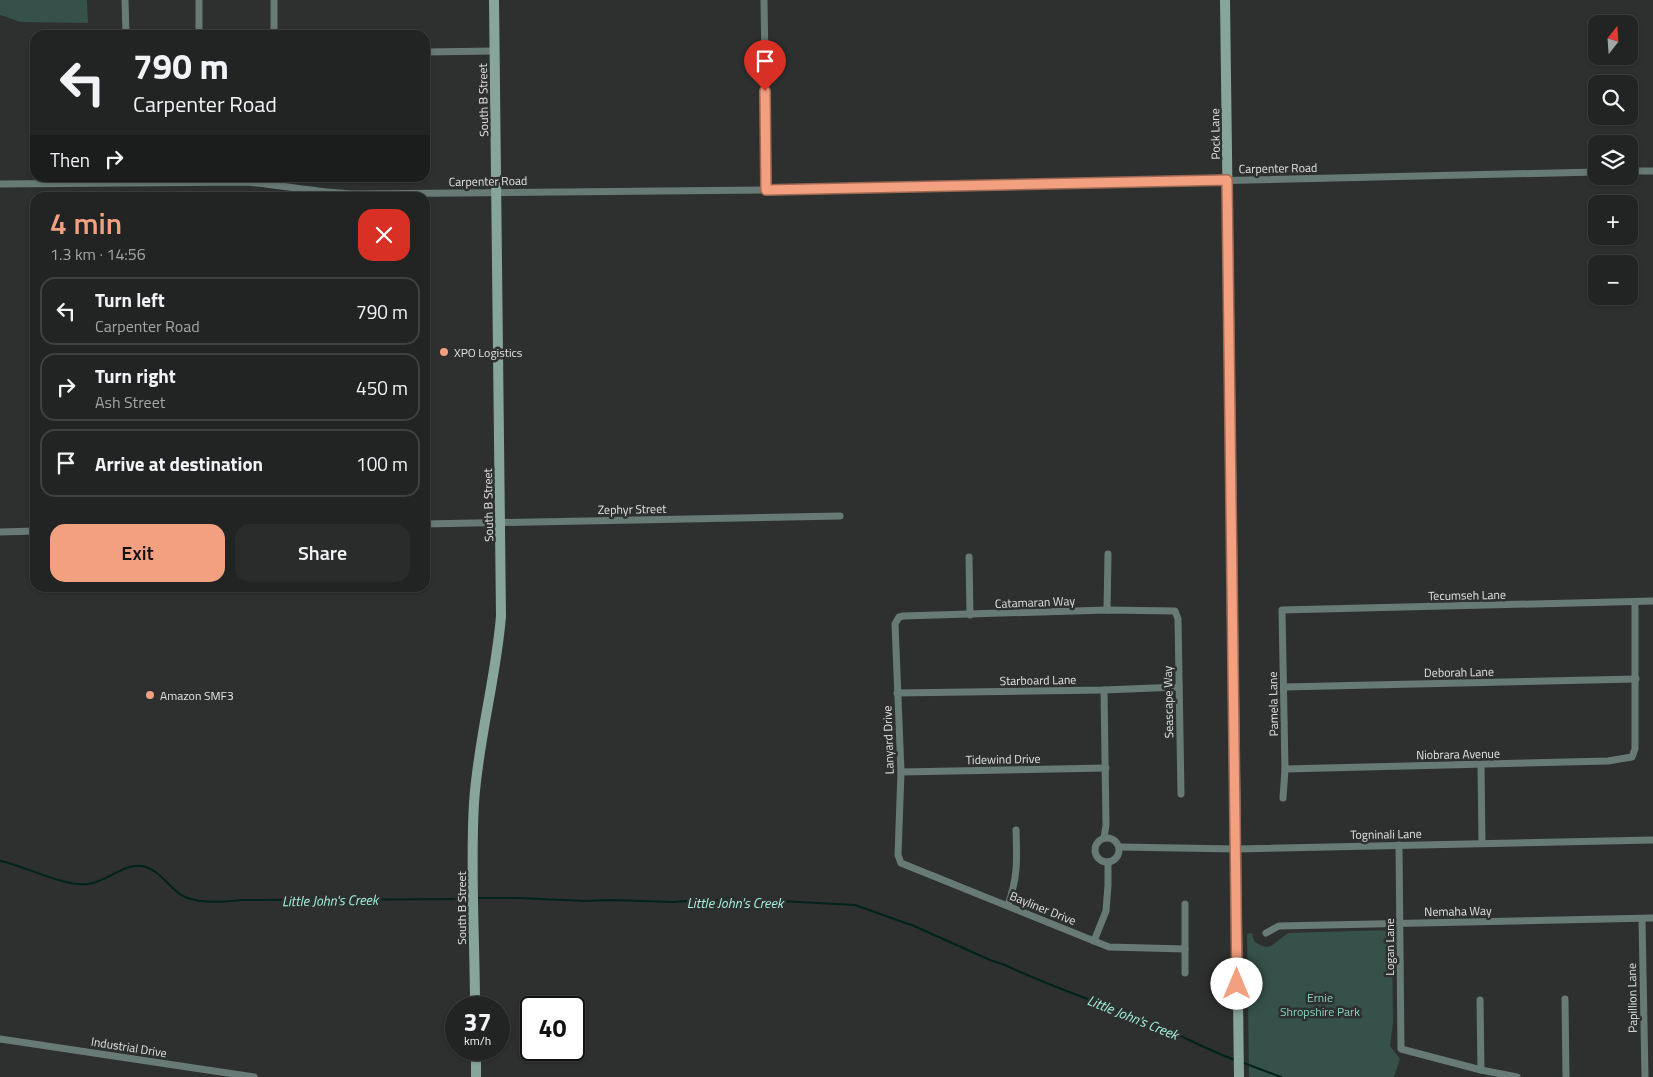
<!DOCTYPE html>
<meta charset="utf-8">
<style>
:root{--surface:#222423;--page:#2a2c2b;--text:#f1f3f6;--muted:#a2a4a6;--line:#3f4141;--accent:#f2a080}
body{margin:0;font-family:"Titillium Web",sans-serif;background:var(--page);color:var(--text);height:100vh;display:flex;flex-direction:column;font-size:19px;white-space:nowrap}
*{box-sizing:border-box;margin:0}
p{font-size:16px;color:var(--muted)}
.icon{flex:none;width:28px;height:28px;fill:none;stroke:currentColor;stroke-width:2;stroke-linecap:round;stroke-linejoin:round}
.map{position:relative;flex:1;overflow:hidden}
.side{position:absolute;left:30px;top:192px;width:400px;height:400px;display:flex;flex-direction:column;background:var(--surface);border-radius:15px;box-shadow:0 1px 4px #0004,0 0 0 1px var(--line)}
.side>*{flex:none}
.top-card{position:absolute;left:30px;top:30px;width:400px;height:152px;border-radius:15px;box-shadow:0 1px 4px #0004,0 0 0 1px var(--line);background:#222423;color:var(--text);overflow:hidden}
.needle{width:32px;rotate:17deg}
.buttons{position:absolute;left:1588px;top:15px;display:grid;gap:10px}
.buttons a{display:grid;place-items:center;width:50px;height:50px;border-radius:10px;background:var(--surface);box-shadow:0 1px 4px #0004,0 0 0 1px var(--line);font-size:25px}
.speed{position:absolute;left:445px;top:996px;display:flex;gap:10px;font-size:25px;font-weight:700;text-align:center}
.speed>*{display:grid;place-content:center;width:65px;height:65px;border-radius:50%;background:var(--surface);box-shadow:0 1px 4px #0004,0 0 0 1px var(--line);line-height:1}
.speed small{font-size:12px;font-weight:400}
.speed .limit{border:2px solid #111;border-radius:8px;background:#fff;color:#111}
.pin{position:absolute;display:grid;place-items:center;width:42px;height:42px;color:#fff;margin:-51px -21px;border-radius:50% 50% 50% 0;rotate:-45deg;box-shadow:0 0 5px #0007}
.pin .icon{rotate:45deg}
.me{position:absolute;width:55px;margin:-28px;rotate:0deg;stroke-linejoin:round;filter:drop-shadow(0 0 4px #0008)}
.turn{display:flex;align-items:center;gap:18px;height:105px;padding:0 20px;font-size:22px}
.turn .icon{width:65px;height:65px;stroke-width:2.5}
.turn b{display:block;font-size:35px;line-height:42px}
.then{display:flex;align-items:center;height:48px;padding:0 20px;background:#0003;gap:10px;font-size:19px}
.round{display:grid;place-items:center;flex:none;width:52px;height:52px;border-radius:15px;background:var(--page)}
.headline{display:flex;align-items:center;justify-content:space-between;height:85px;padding:0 20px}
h1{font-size:30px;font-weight:600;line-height:38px;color:var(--accent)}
.action{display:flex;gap:10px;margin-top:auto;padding:10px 20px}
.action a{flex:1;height:58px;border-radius:15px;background:var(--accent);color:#111;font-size:20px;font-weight:600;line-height:58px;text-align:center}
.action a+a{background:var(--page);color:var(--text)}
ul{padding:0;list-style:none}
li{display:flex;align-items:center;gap:15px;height:68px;margin:0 10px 8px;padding:0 10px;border:2px solid var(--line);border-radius:15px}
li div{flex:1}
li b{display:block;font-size:19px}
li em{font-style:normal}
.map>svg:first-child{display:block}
.green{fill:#36514a}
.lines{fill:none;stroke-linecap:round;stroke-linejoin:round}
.stream{stroke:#02221c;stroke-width:2}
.street{stroke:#687a75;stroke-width:7}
.secondary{stroke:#88a59c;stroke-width:10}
.route-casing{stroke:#9d6853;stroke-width:12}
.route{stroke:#f2a080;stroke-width:9}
.poi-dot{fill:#f2a080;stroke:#2d302f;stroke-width:2}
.labels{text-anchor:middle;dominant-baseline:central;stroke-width:5;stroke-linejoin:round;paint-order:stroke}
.street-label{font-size:12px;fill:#e1e3e2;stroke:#2d302f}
.poi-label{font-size:12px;fill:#e1e3e2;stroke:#2d302f;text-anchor:start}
.park-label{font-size:12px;fill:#87d3c0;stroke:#2d302f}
.water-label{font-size:14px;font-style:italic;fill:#a4f0dd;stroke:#2d302f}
</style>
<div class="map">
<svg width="1653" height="1077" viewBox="0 0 1653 1077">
<rect width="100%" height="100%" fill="#2d302f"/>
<g class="green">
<polygon points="0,0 87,0 88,23 21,22 0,15"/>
<polygon points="1388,930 1392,935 1393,1023 1390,1046 1400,1059 1394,1077 1249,1077 1247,934 1252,933 1254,941 1260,945 1266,947 1271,946 1288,933"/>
</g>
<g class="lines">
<g class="stream">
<path d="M0,861c26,5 63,26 88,23 18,-2 37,-21 54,-18 18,3 29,25 43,31 16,7 40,5 57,3l227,-1"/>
<path d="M476,898h41l69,3 24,-1 64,2 24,-2h54l6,2 22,-1 75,4 59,21 76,34 15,5c46,22 95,38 142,56 30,12 58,28 88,39"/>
<polyline points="1241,1062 1281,1077"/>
</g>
<g class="street">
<polyline points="125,0 126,35"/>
<polyline points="199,0 199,35"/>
<polyline points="274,0 274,35"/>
<polyline points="764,0 767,190"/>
<polyline points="425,52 494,51"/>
<polyline points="1629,171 1653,171"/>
<path d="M0,184l247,-2c36,3 71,11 107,12l498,-5 744,-17"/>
<polyline points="425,524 840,516"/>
<polyline points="0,532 35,531"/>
<polyline points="969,557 970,615"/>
<polyline points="1107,610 1108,554"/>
<polyline points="1284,687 1636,679"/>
<polyline points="897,693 1104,690 1179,687"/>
<polyline points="1481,765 1482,843"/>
<polyline points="1285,769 1608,761 1632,757 1635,749 1635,602"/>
<polyline points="901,772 1106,768"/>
<polyline points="1181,794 1178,619 1175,611 1107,610 903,616 899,617 895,624 901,772 898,855 901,863 1109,947 1185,949"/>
<polyline points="1283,798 1285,769 1282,610 1653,601"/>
<circle cx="1107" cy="850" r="12"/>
<polyline points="1104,838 1106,825 1104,690"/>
<polyline points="1399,845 1401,1049 1481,1070 1517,1077"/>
<polyline points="1120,847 1236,849 1653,840"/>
<polyline points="1185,904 1185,973"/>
<path d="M1008,905c10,-28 9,-46 8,-75"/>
<polyline points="1642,919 1645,1077"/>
<polyline points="1266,933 1279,926 1653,918"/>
<polyline points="1094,941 1106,911 1108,885 1108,862"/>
<polyline points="1565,999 1566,1077"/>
<polyline points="1480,1000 1481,1070"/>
<polyline points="0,1039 254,1077"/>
</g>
<g class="secondary">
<polyline points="1225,0 1239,1077"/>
<path d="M475,1008c0,-69 -5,-137 -1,-205 4,-63 22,-124 27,-187l-7,-616"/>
<polyline points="476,1050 476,1077"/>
</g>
</g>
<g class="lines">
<g class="route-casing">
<polyline id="route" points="765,91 766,190 1227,180 1237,984"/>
</g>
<use href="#route" class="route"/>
</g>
<g class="poi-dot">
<circle cx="444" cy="352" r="5"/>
<circle cx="150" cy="695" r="5"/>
</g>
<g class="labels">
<g class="street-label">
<text transform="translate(483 100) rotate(-91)">South B Street</text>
<text transform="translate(1215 134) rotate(-91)">Pock Lane</text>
<text transform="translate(1278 168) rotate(-1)">Carpenter Road</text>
<text transform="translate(488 181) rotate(-1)">Carpenter Road</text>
<text transform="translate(488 505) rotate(-91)">South B Street</text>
<text transform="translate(632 509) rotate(-1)">Zephyr Street</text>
<text transform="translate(1467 595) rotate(-1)">Tecumseh Lane</text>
<text transform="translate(1035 602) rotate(-2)">Catamaran Way</text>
<text transform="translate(1459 672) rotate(-1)">Deborah Lane</text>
<text transform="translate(1038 680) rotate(-1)">Starboard Lane</text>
<text transform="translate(1168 702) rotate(-91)">Seascape Way</text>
<text transform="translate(1273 704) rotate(-91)">Pamela Lane</text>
<text transform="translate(888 740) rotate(-92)">Lanyard Drive</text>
<text transform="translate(1458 754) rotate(-1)">Niobrara Avenue</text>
<text transform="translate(1003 759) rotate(-1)">Tidewind Drive</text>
<text transform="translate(1386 834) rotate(-1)">Togninali Lane</text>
<text transform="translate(461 908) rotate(-90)">South B Street</text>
<text transform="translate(1043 908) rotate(22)">Bayliner Drive</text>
<text transform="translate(1458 911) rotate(-1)">Nemaha Way</text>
<text transform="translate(1389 947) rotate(-90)">Logan Lane</text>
<text transform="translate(1632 998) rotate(-91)">Papillion Lane</text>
<text transform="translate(129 1047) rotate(9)">Industrial Drive</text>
</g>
<g class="poi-label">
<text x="454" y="352">XPO Logistics</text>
<text x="160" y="695">Amazon SMF3</text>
</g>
<g class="park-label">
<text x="1320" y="997">Ernie<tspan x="1320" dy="14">Shropshire Park</tspan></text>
</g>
<g class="water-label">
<text transform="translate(330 900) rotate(-1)">Little John's Creek</text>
<text x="735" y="902">Little John's Creek</text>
<text transform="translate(1133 1017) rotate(22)">Little John's Creek</text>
</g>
</g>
</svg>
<div class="buttons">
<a><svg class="needle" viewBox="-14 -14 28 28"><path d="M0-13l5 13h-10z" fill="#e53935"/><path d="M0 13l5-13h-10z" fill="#a2a4a6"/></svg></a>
<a><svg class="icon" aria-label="search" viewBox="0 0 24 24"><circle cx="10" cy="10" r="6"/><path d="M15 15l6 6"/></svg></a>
<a><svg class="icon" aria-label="layers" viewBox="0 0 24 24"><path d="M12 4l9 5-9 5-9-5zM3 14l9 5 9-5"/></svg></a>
<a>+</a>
<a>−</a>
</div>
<div class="speed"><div>37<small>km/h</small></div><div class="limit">40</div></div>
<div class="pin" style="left:765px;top:91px;background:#d93025"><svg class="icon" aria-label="arrive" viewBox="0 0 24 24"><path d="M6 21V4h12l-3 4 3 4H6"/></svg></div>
<svg class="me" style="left:1237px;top:984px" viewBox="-20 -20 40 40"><circle r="19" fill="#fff"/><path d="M0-13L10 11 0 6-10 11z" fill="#f2a080"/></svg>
<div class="top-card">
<div class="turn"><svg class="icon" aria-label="left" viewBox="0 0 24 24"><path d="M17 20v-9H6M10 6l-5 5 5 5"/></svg><div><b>790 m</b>Carpenter Road</div></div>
<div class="then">Then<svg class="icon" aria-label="right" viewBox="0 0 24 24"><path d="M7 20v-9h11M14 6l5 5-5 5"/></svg></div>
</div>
<section class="side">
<div class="headline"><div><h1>4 min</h1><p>1.3 km · 14:56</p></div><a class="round" style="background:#d93025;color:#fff"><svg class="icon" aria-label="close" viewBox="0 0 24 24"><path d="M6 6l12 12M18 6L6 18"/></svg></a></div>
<ul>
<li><svg class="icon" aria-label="left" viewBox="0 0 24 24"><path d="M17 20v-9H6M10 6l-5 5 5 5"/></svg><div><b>Turn left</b><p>Carpenter Road</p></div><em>790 m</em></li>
<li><svg class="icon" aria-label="right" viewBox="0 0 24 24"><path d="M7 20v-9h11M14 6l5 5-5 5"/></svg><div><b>Turn right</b><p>Ash Street</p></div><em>450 m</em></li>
<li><svg class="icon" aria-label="arrive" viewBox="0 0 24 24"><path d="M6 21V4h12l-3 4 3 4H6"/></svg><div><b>Arrive at destination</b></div><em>100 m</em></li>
</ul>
<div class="action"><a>Exit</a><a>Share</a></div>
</section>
</div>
